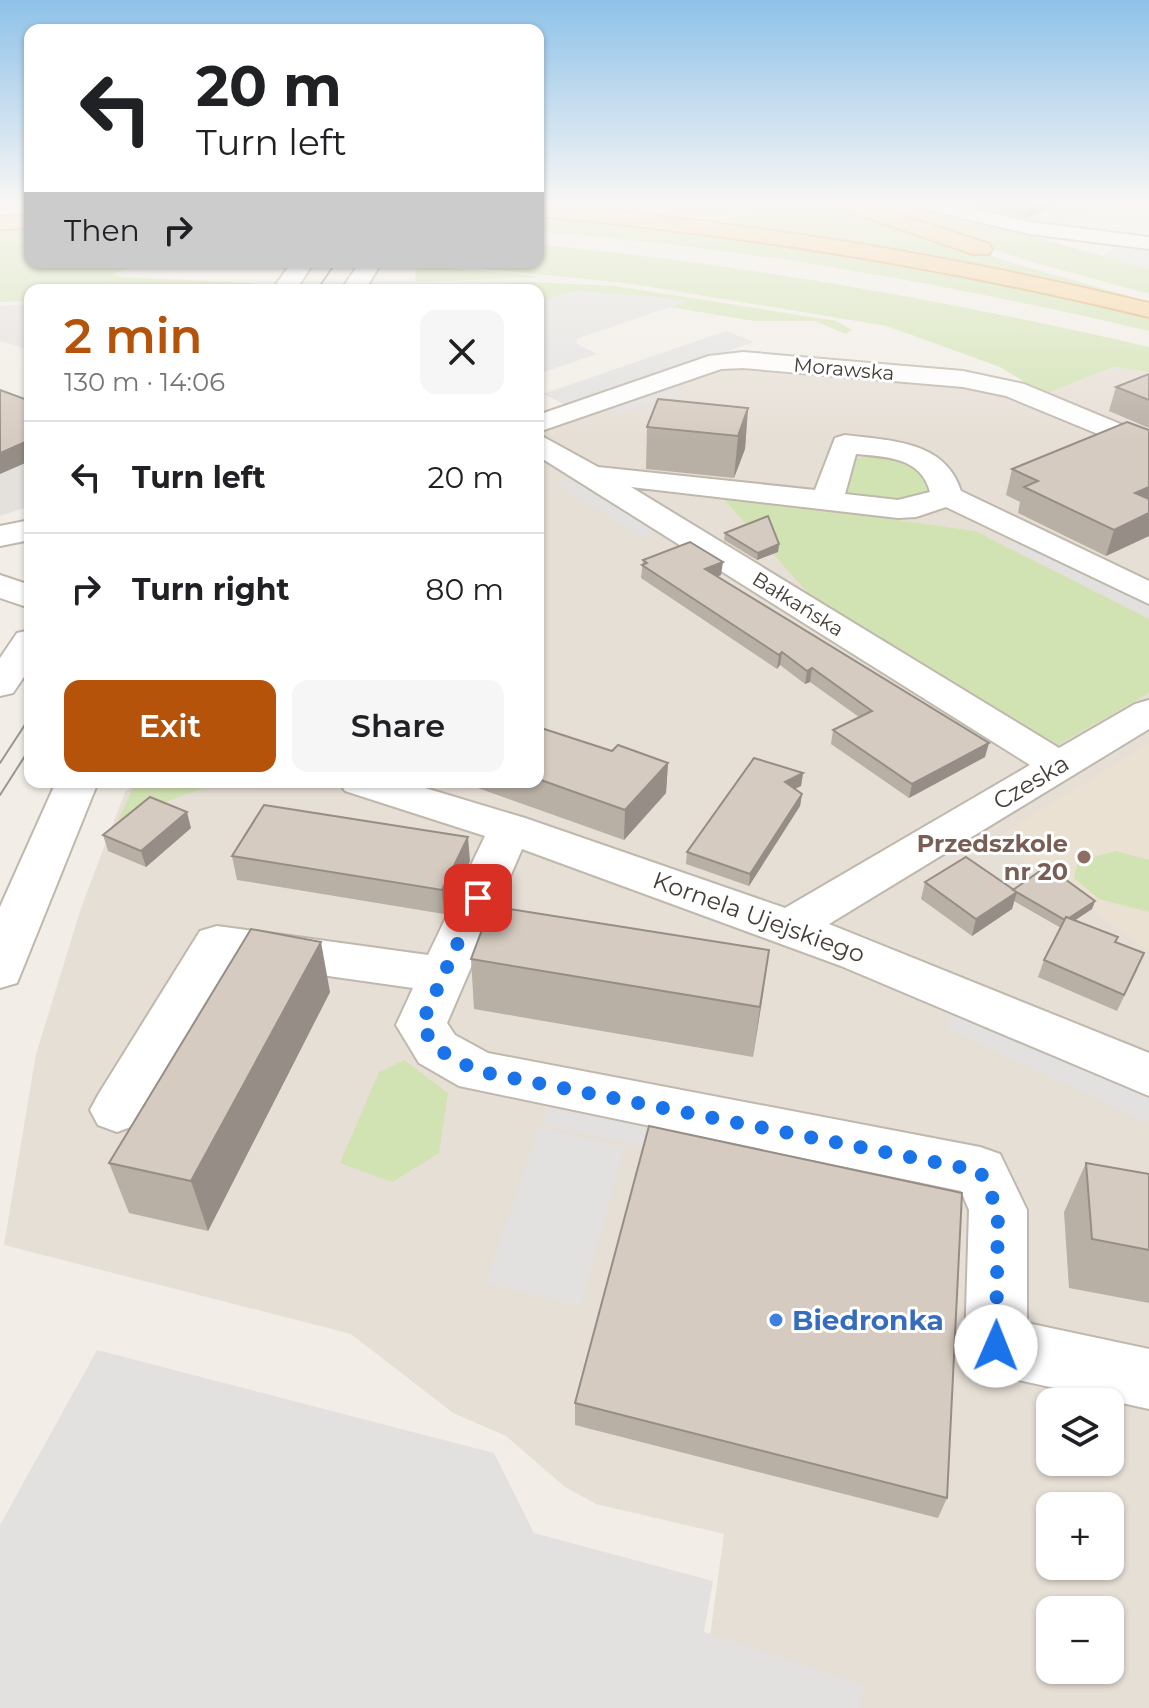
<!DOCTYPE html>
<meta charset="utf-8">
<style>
:root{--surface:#fff;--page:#f6f6f6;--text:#202124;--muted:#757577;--line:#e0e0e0;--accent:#b45309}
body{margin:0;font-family:Montserrat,sans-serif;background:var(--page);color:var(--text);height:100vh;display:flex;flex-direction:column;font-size:30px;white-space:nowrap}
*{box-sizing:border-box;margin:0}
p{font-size:26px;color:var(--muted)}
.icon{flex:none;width:44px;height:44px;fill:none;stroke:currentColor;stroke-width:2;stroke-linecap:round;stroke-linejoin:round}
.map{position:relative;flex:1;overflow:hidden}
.drawer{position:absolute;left:24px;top:284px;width:520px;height:504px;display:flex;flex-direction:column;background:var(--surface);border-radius:16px;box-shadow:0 2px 6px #0004}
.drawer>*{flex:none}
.guide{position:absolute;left:24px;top:24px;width:520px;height:244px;border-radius:16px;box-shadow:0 2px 6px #0004;background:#fff;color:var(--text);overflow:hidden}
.fabs{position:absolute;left:1036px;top:1388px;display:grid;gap:16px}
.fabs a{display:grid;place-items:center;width:88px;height:88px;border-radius:16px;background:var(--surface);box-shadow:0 2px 6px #0004;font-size:40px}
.pin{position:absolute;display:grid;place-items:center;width:68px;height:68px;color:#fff;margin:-34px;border-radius:16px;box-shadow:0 4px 12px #0006}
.me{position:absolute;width:88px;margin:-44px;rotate:1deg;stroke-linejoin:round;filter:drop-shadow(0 0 6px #0008)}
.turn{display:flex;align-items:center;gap:28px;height:168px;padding:0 40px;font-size:36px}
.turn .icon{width:104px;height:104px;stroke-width:2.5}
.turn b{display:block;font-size:56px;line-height:68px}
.then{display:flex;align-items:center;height:76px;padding:0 40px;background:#0003;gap:16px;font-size:30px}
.round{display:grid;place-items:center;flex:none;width:84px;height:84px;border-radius:16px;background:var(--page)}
.headline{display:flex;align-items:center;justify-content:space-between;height:136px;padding:0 40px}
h1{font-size:48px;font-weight:600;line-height:60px;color:var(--accent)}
.cta{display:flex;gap:16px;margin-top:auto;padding:16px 40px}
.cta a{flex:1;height:92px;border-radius:16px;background:var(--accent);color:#fff;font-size:32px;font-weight:600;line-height:92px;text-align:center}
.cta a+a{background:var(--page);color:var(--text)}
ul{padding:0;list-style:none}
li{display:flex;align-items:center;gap:24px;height:112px;padding:0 40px;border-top:2px solid var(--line)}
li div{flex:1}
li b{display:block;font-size:30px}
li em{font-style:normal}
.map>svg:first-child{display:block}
.residential{fill:#e6dfd6;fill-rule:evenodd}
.industrial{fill:#e4e0dc}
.education{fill:#eae1d2}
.green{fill:#d2e3b3}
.parking{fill:#e3e1df}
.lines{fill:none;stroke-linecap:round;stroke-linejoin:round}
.minor-casing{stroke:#c0b7ad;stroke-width:4}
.major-casing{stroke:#daae6d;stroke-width:4}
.minor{fill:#fff;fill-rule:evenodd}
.major{fill:#f6d39c;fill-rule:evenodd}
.tram{stroke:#969696;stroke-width:2}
.wall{fill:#b8afa5}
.shaded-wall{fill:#968e86}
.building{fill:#d6cbc0;stroke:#968e86;stroke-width:2}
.route{stroke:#1a73e8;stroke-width:14;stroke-dasharray:0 25.2}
.education-dot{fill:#8d6e63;stroke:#fff;stroke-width:3}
.shop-dot{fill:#3f7fe0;stroke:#fff;stroke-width:3}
.labels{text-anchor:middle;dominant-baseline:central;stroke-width:6;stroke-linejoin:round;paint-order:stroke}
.far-street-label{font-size:20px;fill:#453e37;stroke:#fff}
.street-label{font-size:24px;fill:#453e37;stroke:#fff}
.education-label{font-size:24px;font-weight:bold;fill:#785e54;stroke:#fff;text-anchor:end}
.near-shop-label{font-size:28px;font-weight:bold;fill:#366cbe;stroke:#fff;text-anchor:start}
</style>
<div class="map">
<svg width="1149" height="1708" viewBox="0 0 1149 1708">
<rect width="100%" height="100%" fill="#f2eee7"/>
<g class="residential">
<polygon points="937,203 1108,203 1059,225 1032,225"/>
<path d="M718,361l245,18 186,67v1262h-449l24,-174 -128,-30 -31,-17 -59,-51 -53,-23 -102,-79 -347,-89 32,-191 45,-146 44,-116 14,-10h399v-358zM1050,1402h60v60h-60zM1050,1506h60v60h-60zM1050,1610h60v60h-60z"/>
<polygon points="1115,367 1149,372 1149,437 1043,394"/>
</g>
<g class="industrial">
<polygon points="30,304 30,350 0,341 0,306"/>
<polygon points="30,399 30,506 0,516 0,412"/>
</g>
<polygon class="education" points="1149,743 1149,951 994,839"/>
<g class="green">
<path d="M538,203h219c-50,25 -162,7 -219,3z"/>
<path d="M780,203h54l179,60 136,39v5l-460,-86c32,-2 62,-3 91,-18z"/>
<polygon points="852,203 913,203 1149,269 1149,294 1032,262"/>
<path d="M538,217c207,16 409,53 611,101v13c-201,-47 -405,-84 -611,-99z"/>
<polygon points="0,228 30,228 30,262 192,262 132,267 113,274 121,277 252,283 245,290 30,290 30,301 0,302"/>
<path d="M538,244c207,21 409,56 611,103v25l-35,-5 -70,27 -44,-27 -113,-41 -254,-42 -214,-22h119z"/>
<polygon points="417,265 534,276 537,277 418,282 415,279"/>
<polygon points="531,282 615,286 836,321 852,330 846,334 815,321 754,321 670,307 686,301 574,291 538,302 538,290 397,290 399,287"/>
<path d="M878,454c27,2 44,11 54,36l-2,4 -37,11 -47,-9 4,-36z"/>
<polygon points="720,495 975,531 1149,619 1149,693 1058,745 819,605"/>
<polygon points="136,782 219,782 118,820"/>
<polygon points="1116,851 1149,860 1149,912 1099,899 1074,878 1078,861"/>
<polygon points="404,1060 448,1093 439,1153 392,1182 340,1163 379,1072"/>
</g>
<g class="parking">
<polygon points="1149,247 1149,269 1103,256 1114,248"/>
<polygon points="574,291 661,297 688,301 576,339 577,344 597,354 538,374 538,302"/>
<polygon points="726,331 754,342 570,407 543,394"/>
<polygon points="671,385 682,391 618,414 607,408"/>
<polygon points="569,477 657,530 641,536 553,482"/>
<polygon points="1026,539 1149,601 1149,617 1010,547"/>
<polygon points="927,997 1149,1096 1149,1123 948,1029 949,1019"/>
<polygon points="552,1097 918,1172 916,1203 543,1125"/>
<polygon points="539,1128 624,1147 580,1306 486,1283"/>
<polygon points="97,1350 494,1453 534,1533 713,1581 704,1632 863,1685 860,1708 0,1708 0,1525"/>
</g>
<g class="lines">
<g class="minor-casing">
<g id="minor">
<polygon points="912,203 949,203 1030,222 1149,237 1149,249 1030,234 915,207"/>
<polygon points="292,262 314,262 296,290 272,290"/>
<polygon points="360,262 382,262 365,290 341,290"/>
<polygon points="743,352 963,371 1024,384 1149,436 1149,455 1006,396 963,387 743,368 721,369 538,432 538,415 709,356"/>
<path d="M538,434l60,33 217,23 20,-52 10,-3c45,6 100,5 116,56l188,90v23l-203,-97 -30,10 -18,1 -267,-31 428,261 76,-44 14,-4v29l-320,195 320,129v43l-308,-130 -319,-117 -75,174 8,12 33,18 492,94 20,7 27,56v113l122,26v60l-153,-34 -22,-8 -9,-21 4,-136 -8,-19 -502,-105 -40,-23 -23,-38 17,-37 -183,-26 -94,163 -19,7 -19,-7 -8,-15 8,-15 102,-164 17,-5 211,29 57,-119 -140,-45 -6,-9h66l120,36 260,90 245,-143 -492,-309zM856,454c31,3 65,3 74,38l-32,8 -53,-6z"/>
<polygon points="30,520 30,540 0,546 0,526"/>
<polygon points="0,575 30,585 30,608 0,598"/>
<polygon points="30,630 30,668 13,693 0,696 0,658 17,633"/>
<polygon points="56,782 98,782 17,983 0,988 0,907"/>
</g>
</g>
<g class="major-casing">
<g id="major">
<polygon points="833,203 864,203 989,244 992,249 989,254 973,254 836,207"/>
<path d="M538,204c207,18 409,50 611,99v14c-202,-49 -404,-82 -611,-101z"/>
<polygon points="30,216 30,228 0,229 0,217"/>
</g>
</g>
<use href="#minor" class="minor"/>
<use href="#major" class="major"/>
<g class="tram">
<polyline points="317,290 336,262"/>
<polyline points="0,763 30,717"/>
<polyline points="0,795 30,748"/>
</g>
</g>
<g class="wall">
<polygon points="967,203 1061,203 1026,218"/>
<polygon points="1149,374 1149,428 1109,411 1116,387"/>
<polygon points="748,408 745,449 734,478 646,469 647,427"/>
<polygon points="1127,422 1149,536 1106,556 1018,513 1020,502 1006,495 1012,469"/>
<polygon points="725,533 779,544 778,552 757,560 724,540"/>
<polygon points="643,560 721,575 718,576 985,757 909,798 831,744 833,730 859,717 810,682 805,684 780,665 777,669 641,578"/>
<polygon points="538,727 612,751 668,763 666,793 624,840 461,782 538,782"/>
<polygon points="803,773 801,786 795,789 802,794 800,806 749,886 686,864 687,852"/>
<polygon points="191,828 146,867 108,851 103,835"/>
<polygon points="232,856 470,861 444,914 237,880"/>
<polygon points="925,882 1013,890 1095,901 1092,909 1075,920 1116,942 1137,970 1117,1011 1038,977 1044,960 1061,928 1014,901 1012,909 972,936 921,899"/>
<polygon points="471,959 762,1000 753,1057 474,1009"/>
<polygon points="330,992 208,1231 129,1213 109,1163"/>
<polygon points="1086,1163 1149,1174 1149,1303 1069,1288 1064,1212"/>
<polygon points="575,1403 947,1498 938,1518 575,1425"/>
</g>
<g class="shaded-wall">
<polygon points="1029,203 1061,203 1026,218"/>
<polygon points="748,408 745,449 734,478 738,436"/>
<polygon points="30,440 30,461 0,474 0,453"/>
<polygon points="1149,487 1149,536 1106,556 1114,530 1135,493"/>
<polygon points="779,544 778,552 757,560 758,553"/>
<polygon points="723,562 721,575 704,582 705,569"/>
<polygon points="782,652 780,665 777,669 779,655"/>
<polygon points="812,668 810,682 805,684 807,671"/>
<polygon points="989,743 985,757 909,798 912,784"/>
<polygon points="668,763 666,793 624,840 625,810"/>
<polygon points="803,773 801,786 784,794 785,782"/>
<polygon points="802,794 800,806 749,886 750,874"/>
<polygon points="187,812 191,828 146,867 141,851"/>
<polygon points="468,837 470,861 444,914 442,890"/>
<polygon points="1017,892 1012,909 972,936 976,919"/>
<polygon points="1095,901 1092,909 1062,929 1065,920"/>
<polygon points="321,942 330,992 208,1231 191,1181"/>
<polygon points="769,950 762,1000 753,1057 760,1007"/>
</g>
<g class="building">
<polygon points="1149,374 1149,400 1116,387"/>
<polygon points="0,390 30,401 30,416 28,417 30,417 30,440 0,453"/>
<polygon points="658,399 748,408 738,436 647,427"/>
<polygon points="1127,422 1149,430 1149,487 1135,493 1149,499 1149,513 1114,530 1024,487 1038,481 1012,469"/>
<polygon points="768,516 779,544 758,553 725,533"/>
<polygon points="690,542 723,562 705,569 989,743 912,784 833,730 872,711 812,668 807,671 782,652 779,655 642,565 647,563 643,560"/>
<polygon points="538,727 612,751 618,745 668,763 625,810 538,779"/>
<polygon points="754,758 803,773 785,782 802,794 750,874 687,852"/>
<polygon points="150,797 187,812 141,851 103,835"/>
<polygon points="264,805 468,837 442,890 232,856"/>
<polygon points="966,857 1017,892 976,919 925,882"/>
<polygon points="1047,866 1095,901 1069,918 1066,917 1065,920 1013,890"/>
<polygon points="491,906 769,950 760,1007 471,959"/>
<polygon points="1066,917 1118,937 1115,942 1144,953 1124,995 1044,960"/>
<polygon points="251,929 321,942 191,1181 109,1163"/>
<polygon points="649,1126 962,1193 947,1498 575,1403"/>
<polygon points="1086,1163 1149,1174 1149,1250 1092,1239"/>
</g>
<linearGradient id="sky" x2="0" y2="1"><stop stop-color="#8ec2e9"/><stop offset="0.46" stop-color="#f9f7f4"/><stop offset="1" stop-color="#f9f7f4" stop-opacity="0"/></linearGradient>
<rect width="1149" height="442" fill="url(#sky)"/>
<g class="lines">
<polyline class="route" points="478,898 421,1025 437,1049 477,1071 980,1171 998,1210 996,1346"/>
</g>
<circle class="education-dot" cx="1084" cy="857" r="8"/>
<circle class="shop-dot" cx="776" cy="1320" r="8"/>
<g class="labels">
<g class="far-street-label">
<text transform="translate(844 369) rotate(5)">Morawska</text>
<text transform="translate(798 604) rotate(32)">Bałkańska</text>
</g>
<g class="street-label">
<text transform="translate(1031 782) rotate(-31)">Czeska</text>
<text transform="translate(759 917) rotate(20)">Kornela Ujejskiego</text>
</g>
<g class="education-label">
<text x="1068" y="843">Przedszkole<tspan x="1068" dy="28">nr 20</tspan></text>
</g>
<g class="near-shop-label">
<text x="792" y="1320">Biedronka</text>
</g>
</g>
</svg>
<div class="fabs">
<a><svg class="icon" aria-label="layers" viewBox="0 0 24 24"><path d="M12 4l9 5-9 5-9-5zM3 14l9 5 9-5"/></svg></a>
<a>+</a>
<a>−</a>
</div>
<div class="pin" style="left:478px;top:898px;background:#d93025"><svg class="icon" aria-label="arrive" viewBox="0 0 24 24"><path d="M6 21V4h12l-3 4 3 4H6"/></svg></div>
<svg class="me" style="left:996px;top:1346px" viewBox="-20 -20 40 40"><circle r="19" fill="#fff"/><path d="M0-13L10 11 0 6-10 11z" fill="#1a73e8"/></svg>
<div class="guide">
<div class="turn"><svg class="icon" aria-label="left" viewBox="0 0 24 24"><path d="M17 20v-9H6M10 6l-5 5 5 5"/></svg><div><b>20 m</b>Turn left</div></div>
<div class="then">Then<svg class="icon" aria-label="right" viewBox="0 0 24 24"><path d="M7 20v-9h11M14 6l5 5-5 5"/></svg></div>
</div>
<section class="drawer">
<div class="headline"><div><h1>2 min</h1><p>130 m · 14:06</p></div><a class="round"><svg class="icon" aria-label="close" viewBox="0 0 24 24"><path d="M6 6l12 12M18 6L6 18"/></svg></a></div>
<ul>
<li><svg class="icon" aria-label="left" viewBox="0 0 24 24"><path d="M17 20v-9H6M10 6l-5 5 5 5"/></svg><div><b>Turn left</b></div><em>20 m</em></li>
<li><svg class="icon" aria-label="right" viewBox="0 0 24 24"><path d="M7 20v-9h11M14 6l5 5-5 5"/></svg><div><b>Turn right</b></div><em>80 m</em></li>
</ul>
<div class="cta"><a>Exit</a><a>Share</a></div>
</section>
</div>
